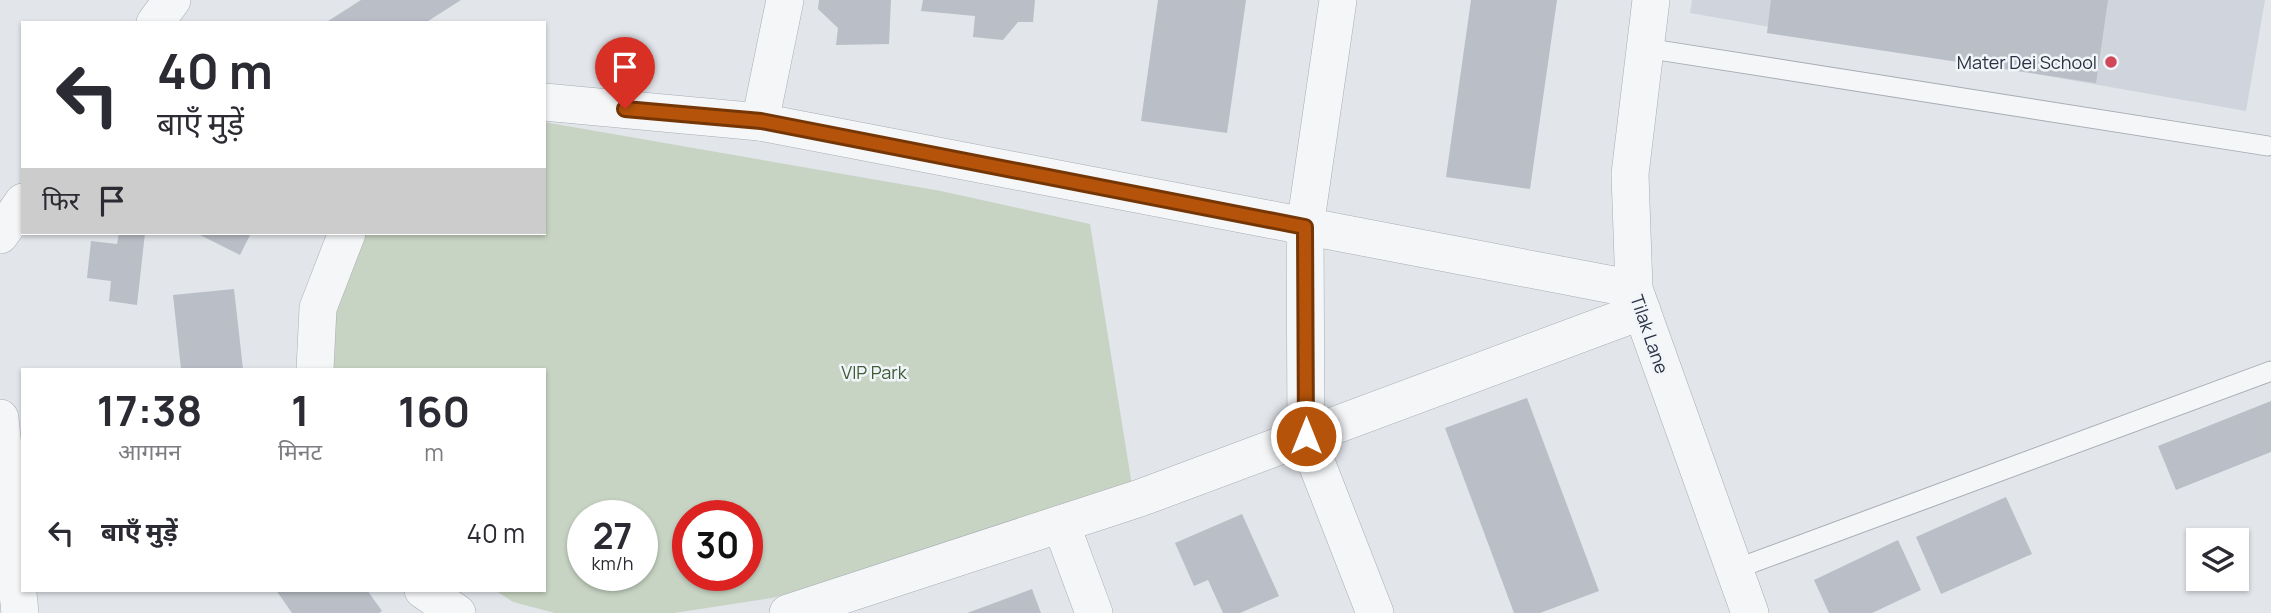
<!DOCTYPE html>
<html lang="hi">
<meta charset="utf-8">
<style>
:root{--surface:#fff;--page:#f7f7f7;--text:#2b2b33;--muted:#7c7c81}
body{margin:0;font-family:Manrope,"Noto Sans Devanagari",sans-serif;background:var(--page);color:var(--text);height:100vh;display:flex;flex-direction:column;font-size:26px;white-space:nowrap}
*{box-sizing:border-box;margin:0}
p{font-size:23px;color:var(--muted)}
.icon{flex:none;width:38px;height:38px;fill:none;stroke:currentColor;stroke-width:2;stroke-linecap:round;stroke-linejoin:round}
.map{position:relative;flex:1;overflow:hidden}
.sheet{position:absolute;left:21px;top:368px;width:525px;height:224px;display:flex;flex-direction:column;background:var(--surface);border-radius:0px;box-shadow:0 2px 5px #0004}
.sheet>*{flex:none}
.top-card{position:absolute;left:21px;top:21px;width:525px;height:214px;border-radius:0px;box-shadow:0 2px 5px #0004;background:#fff;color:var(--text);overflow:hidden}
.fabs{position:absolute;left:2186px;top:528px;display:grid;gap:14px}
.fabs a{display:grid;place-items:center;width:63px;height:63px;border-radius:0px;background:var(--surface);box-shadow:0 2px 5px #0004;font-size:35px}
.speed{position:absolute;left:567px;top:500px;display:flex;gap:14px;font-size:35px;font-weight:700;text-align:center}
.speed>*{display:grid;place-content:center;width:91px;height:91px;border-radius:50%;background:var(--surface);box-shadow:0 2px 5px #0004;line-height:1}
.speed small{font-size:18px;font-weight:400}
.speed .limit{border:10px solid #d22;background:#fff;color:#111}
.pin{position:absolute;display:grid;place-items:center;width:60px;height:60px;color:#fff;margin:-72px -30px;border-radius:50% 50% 50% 0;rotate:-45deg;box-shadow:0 0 7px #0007}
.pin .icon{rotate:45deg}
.me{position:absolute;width:77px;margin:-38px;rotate:0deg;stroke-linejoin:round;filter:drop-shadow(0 0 5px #0008)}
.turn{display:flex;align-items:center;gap:24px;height:147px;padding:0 21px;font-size:32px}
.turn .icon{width:91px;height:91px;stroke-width:2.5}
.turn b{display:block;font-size:49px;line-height:60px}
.then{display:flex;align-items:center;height:66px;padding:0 21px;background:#0003;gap:14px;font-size:26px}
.eta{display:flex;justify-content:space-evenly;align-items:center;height:119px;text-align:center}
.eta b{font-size:42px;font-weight:700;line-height:49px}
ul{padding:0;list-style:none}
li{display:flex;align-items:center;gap:21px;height:91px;padding:0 21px}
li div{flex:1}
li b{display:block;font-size:26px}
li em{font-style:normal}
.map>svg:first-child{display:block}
.built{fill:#d0d4dc}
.green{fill:#c7d4c3;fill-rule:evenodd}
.building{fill:#b9bec7}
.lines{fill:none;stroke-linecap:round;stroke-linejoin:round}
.lane-casing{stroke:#a7acb4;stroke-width:21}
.street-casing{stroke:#a7acb4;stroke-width:38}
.lane{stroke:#f5f6f8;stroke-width:19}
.street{stroke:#f5f6f8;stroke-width:37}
.route-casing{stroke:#753606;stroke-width:18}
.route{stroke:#b45309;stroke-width:12}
.poi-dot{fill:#cf4759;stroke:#f1f4f8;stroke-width:2.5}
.labels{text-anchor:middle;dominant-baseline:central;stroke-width:5;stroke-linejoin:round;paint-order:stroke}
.poi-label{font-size:18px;fill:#2a3242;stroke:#f1f4f8;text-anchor:end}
.street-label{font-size:18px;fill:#2a3242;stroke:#f1f4f8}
.park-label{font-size:18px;fill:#3e5e37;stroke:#f1f4f8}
</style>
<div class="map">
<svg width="2271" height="613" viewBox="0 0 2271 613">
<rect width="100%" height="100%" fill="#e2e5ea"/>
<polygon class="built" points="1692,0 2265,0 2246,111 1690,13"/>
<path class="green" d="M544,122l397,69 149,33 43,268 -113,38 -248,68 -98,15h-119l-42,-11 -18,-12h49v-221h-212l-1,-4 11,-98 14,-34h188zM583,516h59v60h-59zM688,516h59v60h-59z"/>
<g class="building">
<polygon points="361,0 461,0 425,23 325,23"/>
<polygon points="819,0 891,0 889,44 836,45 838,28 818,9"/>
<polygon points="923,0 1035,0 1033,22 1018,22 1003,40 973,37 975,16 921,11"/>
<polygon points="1158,0 1246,0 1227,133 1141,121"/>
<polygon points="1471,0 1557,0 1530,189 1446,177"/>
<polygon points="1771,0 2108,0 2096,83 1767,33"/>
<polygon points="119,233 145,233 137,305 109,301 111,281 87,278 91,241 117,244"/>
<polygon points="196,233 251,233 240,255"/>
<polygon points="234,289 243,369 181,369 173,295"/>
<polygon points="1527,398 1599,591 1540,613 1514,613 1445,428"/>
<polygon points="2271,401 2271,452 2176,490 2158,446"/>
<polygon points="2006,497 2032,554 1941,594 1916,537"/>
<polygon points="1242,514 1279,596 1240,613 1223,613 1208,580 1194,586 1175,543"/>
<polygon points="1898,540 1921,590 1872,613 1829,613 1814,580"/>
<polygon points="1032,589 1041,613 967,613"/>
<polygon points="276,590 367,590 382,611 379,613 292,613"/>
</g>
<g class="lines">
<g class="lane-casing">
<g id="lane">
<polyline points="1645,48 2268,146"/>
<polyline points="1733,570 2271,371"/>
</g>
</g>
<g class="street-casing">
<g id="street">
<polyline points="785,0 760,122 1634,289"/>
<polyline points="1338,0 1305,227 1306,436 1375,613"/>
<polyline points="1651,0 1630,174 1634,289 1750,613"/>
<polyline points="155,23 172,0"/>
<polyline points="544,102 760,122"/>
<polyline points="0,235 23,202"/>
<polyline points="315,369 318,308 347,233"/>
<polyline points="0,418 20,613"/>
<polyline points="1061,524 1094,613"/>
<polyline points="423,590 457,613"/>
<polyline points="788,613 1140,498 1642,311"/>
</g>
</g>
<use href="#lane" class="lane"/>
<use href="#street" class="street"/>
</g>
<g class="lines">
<g class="route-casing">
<polyline id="route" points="625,109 761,121 1305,227 1306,436"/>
</g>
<use href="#route" class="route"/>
</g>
<circle class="poi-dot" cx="2111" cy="62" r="7"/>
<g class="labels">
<g class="poi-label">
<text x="2097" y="62">Mater Dei School</text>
</g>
<g class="street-label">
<text transform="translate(1650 334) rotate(71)">Tilak Lane</text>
</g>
<g class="park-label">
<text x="874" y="372">VIP Park</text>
</g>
</g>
</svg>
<div class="fabs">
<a><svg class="icon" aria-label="layers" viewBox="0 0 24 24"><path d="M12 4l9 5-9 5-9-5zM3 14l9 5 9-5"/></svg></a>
</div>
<div class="speed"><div>27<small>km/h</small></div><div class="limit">30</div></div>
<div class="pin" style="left:625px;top:109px;background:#d93025"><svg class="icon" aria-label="arrive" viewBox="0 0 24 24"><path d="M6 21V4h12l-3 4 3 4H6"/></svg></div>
<svg class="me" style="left:1306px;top:436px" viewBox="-20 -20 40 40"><circle r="17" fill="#b45309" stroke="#fff" stroke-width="3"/><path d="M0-11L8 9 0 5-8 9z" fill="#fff"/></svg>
<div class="top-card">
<div class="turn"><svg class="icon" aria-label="left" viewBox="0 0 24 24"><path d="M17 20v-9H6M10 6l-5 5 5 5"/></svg><div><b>40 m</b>बाएँ मुड़ें</div></div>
<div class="then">फिर<svg class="icon" aria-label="arrive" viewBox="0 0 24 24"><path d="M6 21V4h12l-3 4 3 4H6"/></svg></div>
</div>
<section class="sheet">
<div class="eta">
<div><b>17:38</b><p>आगमन</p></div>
<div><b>1</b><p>मिनट</p></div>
<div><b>160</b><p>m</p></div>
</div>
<ul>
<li><svg class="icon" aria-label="left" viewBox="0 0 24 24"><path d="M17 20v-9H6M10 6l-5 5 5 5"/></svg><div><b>बाएँ मुड़ें</b></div><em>40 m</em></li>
</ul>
</section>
</div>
